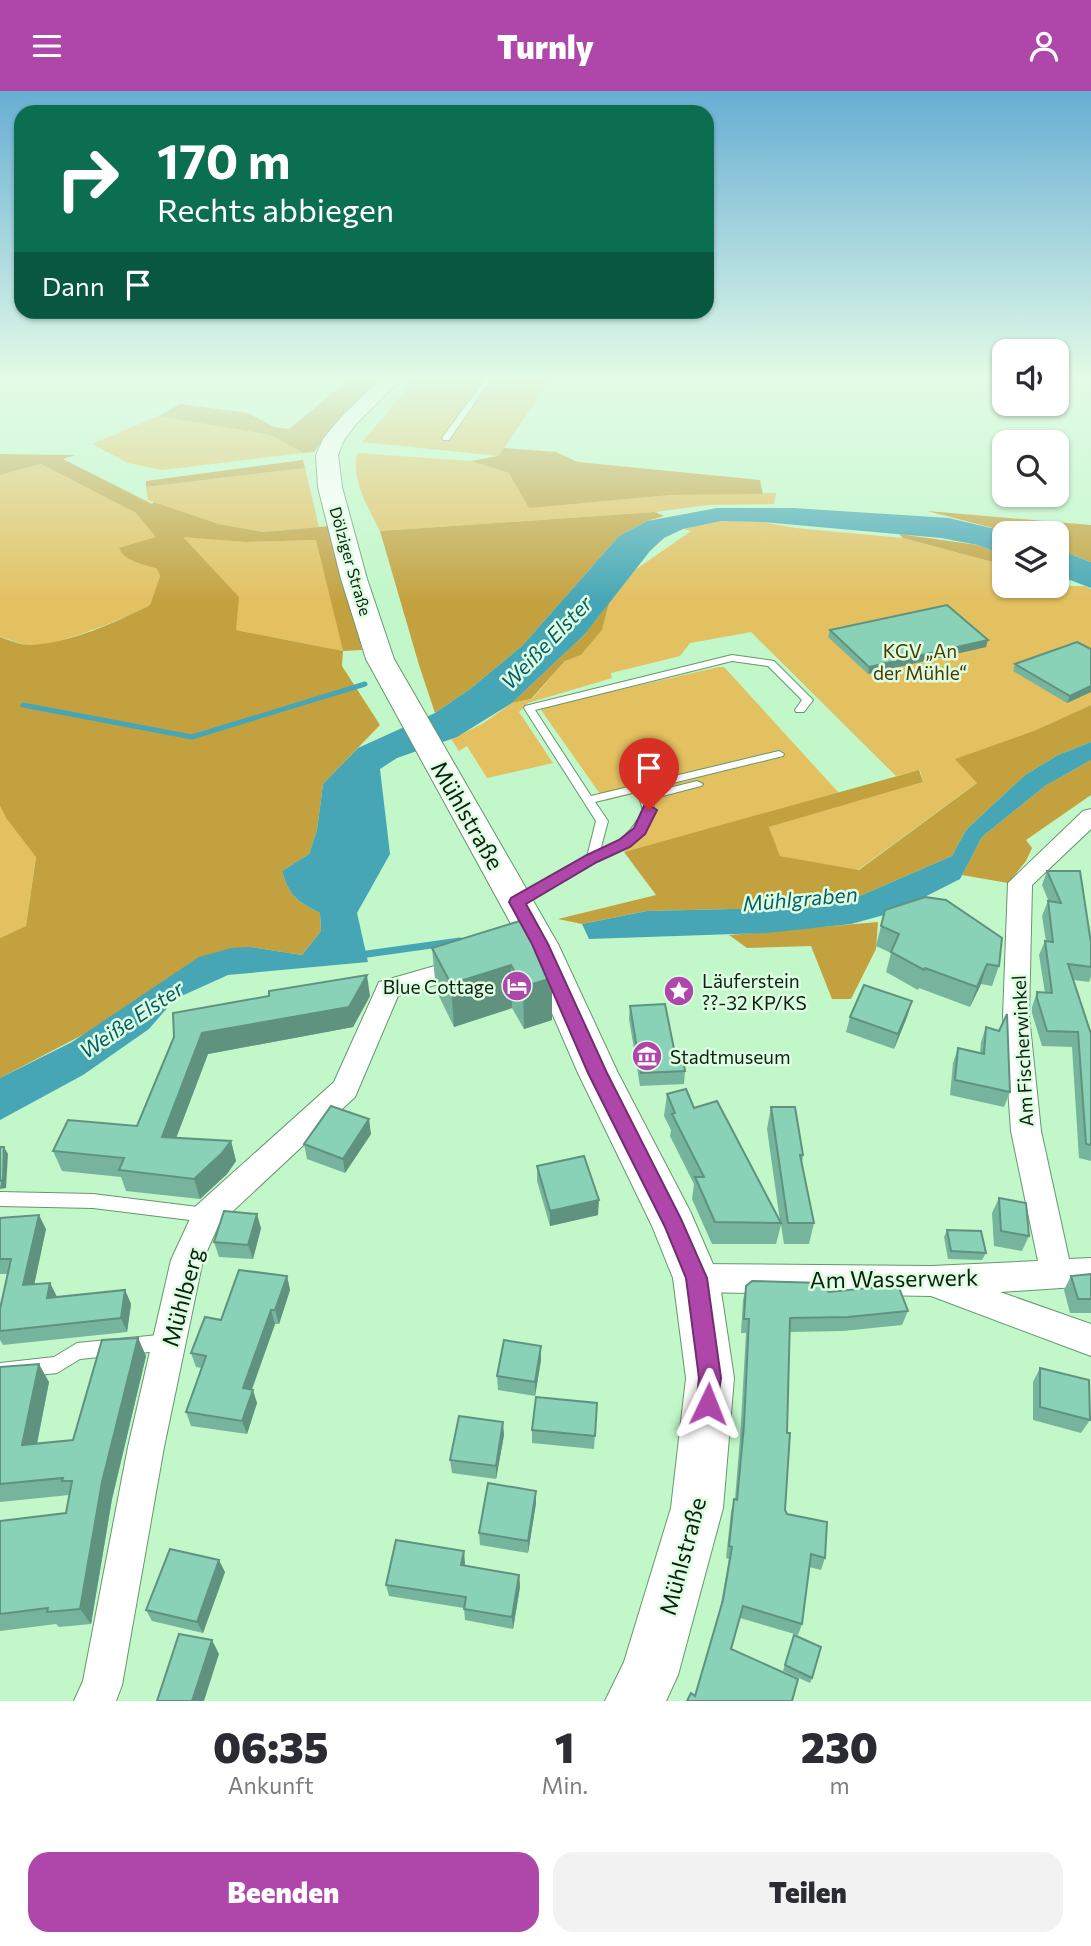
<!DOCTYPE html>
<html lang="de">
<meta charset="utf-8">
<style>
:root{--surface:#fff;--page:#f2f2f3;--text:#2b2b33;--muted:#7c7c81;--accent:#af47ab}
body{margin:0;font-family:Commissioner,sans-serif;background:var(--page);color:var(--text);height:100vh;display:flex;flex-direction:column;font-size:26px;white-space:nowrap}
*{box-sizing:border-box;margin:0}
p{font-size:23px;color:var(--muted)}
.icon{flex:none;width:38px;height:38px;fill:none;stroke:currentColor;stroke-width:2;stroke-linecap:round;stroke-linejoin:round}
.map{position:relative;height:1610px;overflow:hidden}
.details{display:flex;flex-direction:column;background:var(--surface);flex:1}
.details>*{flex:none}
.banner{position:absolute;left:14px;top:14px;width:700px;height:214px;border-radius:21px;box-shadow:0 2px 5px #0004;background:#0b6e4f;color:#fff;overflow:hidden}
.buttons{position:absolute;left:992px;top:248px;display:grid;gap:14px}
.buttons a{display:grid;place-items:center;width:77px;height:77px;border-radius:14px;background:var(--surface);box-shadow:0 2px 5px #0004;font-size:35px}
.pin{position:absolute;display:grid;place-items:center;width:60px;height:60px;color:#fff;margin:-72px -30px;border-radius:50% 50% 50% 0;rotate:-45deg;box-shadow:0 0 7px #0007}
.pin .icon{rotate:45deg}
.me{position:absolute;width:77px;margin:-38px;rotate:2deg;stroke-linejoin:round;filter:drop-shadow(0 0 5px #0008)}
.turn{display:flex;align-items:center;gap:24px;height:147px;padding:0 28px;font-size:32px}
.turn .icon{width:91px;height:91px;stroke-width:2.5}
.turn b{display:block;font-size:49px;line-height:60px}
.then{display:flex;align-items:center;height:66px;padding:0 28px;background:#0003;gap:14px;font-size:26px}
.eta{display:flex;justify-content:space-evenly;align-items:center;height:119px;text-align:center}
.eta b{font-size:42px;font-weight:800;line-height:49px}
.button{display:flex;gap:14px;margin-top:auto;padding:14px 28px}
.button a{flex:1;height:80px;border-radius:21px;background:var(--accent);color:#fff;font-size:28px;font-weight:800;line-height:80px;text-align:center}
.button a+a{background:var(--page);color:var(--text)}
header{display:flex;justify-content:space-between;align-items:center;height:91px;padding:0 28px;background:var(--accent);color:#fff;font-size:32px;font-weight:800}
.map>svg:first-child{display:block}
.green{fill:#e3c060}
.forest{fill:#c4a13f;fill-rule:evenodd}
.water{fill:#46a6b5}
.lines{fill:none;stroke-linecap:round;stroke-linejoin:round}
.stream-far1{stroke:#46a6b5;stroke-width:5}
.stream{stroke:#46a6b5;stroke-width:7}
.lane-casing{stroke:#65976e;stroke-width:2}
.street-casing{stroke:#65976e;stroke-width:2}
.secondary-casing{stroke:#65976e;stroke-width:2}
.lane{fill:#fff;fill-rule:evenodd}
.street{fill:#fff;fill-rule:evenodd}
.secondary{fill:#fff;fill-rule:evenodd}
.wall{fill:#76b49d}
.shaded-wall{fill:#609280}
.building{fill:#89d1b7;stroke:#609280;stroke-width:2}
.route{fill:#af47ab;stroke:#722e6f;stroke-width:2}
.labels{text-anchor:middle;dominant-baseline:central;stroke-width:5;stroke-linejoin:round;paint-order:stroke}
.far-street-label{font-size:16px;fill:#0d2111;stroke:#defee2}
.park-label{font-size:19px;fill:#4a3800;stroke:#defee2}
.poi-label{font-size:19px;fill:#0d2111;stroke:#defee2;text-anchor:start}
.street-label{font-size:19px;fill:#0d2111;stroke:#defee2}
.water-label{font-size:21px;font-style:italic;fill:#085c67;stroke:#defee2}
.near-street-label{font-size:23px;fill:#0d2111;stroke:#defee2}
</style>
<header><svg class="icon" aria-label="menu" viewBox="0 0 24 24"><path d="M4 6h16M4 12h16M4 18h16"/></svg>Turnly<svg class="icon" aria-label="person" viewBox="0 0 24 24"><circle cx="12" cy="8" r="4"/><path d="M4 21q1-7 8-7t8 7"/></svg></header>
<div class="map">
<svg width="1091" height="1610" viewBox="0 0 1091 1610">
<rect width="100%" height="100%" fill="#c1f7c9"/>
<g class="green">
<polygon points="416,287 551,287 499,365 362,351"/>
<polygon points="158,325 271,344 303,362 162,379 128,372 92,353"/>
<path d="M357,362l114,8 38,12 160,22 107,-2 -2,11 -65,1 -54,7 -275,19c-12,-24 -29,-51 -23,-78z"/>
<path d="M41,373l95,49 21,24 -27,23 27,9 3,7 -10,29c-25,13 -97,44 -124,40 -9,-2 -17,-6 -26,-8v-162z"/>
<polygon points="305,377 319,436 263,441 219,433 148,409 146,396"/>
<polygon points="721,430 763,431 796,437 903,447 1004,474 1004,495 1085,495 1091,498 1091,614 1036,639 956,668 978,691 858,779 780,765 769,736 923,691 920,679 896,685 751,541 690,552 680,565 611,582 612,587 528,612 519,621 553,672 487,687 467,655 459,660 451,648 482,633 512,612 532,608 565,570 581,564 602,539 609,512 635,479 691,440 683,438"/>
<polygon points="182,445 245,451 317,449 343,560 236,539"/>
<polygon points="719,576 724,576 839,702 624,761 644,740 655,717 641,701 605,710 541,619 544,616"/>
<polygon points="0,715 6,727 36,765 26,835 0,847"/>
</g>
<g class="forest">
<polygon points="351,287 381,287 328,340 314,361 303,362 271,344 158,325 180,313 248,322 274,336 289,338"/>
<polygon points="504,357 556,361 578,371 760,389 763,403 669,404 529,417 509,382 471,370 498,365"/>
<path d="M0,363l75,1 -12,4 89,45 2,-2 65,22 44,8 67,-6 32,124 -19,1 -1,15 38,59 -57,59 -6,46 -8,24 -27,17c7,25 16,31 38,42l1,18 -19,24 -51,-8 -251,131v-140l26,-12 10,-69 -30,-39 -6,-12v-169c9,3 22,9 32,8 41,-3 82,-22 118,-40l10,-29 -3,-7c-13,-5 -32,-7 -38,-21l37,-11 -20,-24 -95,-49 -41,11zM183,446l62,5 71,-2 27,111 -107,-21 3,-33z"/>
<polygon points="303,369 305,377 146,396 146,390"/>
<polygon points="927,420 1091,434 1091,471 1057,458 1057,443 1016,443"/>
<polygon points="655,421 664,425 647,430 619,445 522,555 470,598 435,622 419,574 380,440"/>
<polygon points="899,443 978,454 1004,464 1004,474 903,447"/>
<polygon points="609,512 602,539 581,564 565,570 531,608 512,612 585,543"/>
<polygon points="1091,614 1091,651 1058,664 1025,684 966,739 952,765 855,807 816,816 647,820 582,833 558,828 656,804 624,761 919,679 923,691 769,736 780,765 859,779 977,692 955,668 1036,639"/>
<polygon points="1091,669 1091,704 1026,749 1032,757 1026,770 1008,792 962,784 982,746 1045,695"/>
<polygon points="878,831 876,858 851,908 832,908 811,855 747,857 729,844"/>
</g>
<g class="water">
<path d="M717,417h76l156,10 67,16h-12v21l-26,-10 -37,-7 -178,-16 -42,-1 -38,8 -19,9 -14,13 -65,83 -73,69 -55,34 -60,21 -17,11 10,85 -33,59 11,49 -140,13 -53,24 -26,30 -66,46 -83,45v-42l72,-36 127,-85 32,-9 20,-1 51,8 19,-24 -1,-18c-22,-11 -31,-17 -38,-42l27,-17 8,-24 6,-46 35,-36 77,-35 35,-24 52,-43 97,-110 28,-15z"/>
<polygon points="1057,458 1091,471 1091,497 1057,484"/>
<polygon points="1091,651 1091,669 1045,695 982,746 960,788 895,821 851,833 767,842 589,848 582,833 647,820 816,816 855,807 952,765 966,739 1025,684 1058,664"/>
</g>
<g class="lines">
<polyline class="stream-far1" points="23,614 192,646 365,593"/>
<polyline class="stream" points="360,864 460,850"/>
<g class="lane-casing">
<g id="lane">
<polygon points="486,287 492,287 449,349 443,349 442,347"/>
<path d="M732,564l42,6 39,39 -9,12h-8l-1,-2 7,-10 -34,-34 -36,-5 -197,49 56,86 188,-45 5,3 -1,2 -188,46 13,19 -8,30c21,-10 33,-20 43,-41l-4,-13 2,-2 56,-14 6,3 -2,2 -50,13 4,11 -12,22 -12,12 -35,18 -74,43h-8l-2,-3 2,-3 73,-42 9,-36 -72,-113 1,-2z"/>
<polygon points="0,1101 93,1103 206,1117 211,1119 214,1124 211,1129 206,1131 93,1117 0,1115"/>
<polygon points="169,1243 175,1245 177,1251 175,1257 169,1259 80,1268 57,1282 0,1288 0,1272 54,1266 77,1252"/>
</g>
</g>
<g class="street-casing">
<g id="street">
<polygon points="1091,718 1091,738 1032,794 1029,925 1041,1040 1069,1168 1091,1167 1091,1195 1000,1201 1091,1233 1091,1265 931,1205 696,1201 685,1197 680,1187 685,1177 696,1173 932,1175 1038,1170 1011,1040 1003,925 1008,792 1083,720"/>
<polygon points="466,866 475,868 479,875 475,882 398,905 355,1006 219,1133 203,1169 164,1356 122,1594 116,1610 74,1610 83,1590 128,1356 171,1169 196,1115 334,991 379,891"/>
</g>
</g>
<g class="secondary-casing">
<polygon id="secondary" points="381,287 402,287 357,332 344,349 338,364 342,396 367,488 394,568 558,853 618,982 690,1120 719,1187 734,1287 723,1417 678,1584 666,1610 605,1610 624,1571 671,1417 686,1287 673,1187 652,1135 578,982 522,853 366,568 341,488 318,396 316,364 323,348 343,324"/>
</g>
<use href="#lane" class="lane"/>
<use href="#street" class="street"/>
<use href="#secondary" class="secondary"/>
</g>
<g class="wall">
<polygon points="830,539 986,556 868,583 828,546"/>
<polygon points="1091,558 1091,601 1067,612 1013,580 1015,573"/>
<polygon points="1047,780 1091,852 1091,886 1089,891 1073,889 1091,943 1091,1070 1079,1067 1072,956 1042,955 1032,922 1032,916 1037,901 1045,902 1039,864 1045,850 1046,850 1042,825 1048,810 1049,811 1042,794"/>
<polygon points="885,819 999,875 992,895 981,893 970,916 919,897 918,899 886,881 891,862 876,855"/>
<polygon points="523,829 552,929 524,938 512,917 454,936 436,899 432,857"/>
<polygon points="370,905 353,936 208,963 176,1047 231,1050 236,1070 227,1083 200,1108 126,1100 121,1086 62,1080 53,1060 137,1035 174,946"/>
<polygon points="912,910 907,926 894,958 846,941 850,926"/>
<polygon points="630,915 675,963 685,980 684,993 640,995 629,928"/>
<polygon points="986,936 1010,1001 1004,1016 950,1004 953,972 958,957 980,962 981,951"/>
<polygon points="667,1003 694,1017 780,1130 767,1038 771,1016 803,1064 802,1072 814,1132 809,1153 784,1153 781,1134 776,1153 712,1153 692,1108 694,1093 670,1045 671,1039 664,1025"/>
<polygon points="371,1043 345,1082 307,1068 304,1053"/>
<polygon points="537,1075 598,1124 550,1135 537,1090"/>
<polygon points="999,1107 1029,1145 1022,1160 994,1155 992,1122"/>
<polygon points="0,1127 46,1138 34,1193 50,1192 57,1206 125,1199 131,1213 127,1241 3,1254 0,1249 0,1218 7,1183 0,1183"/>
<polygon points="261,1137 253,1168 219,1166 214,1151"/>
<polygon points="947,1139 986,1162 982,1169 948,1168 944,1146"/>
<polygon points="1091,1183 1091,1222 1070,1222 1064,1199 1071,1185"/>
<polygon points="287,1185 290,1199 279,1233 275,1233 252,1299 257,1312 247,1343 191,1335 186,1321 202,1277 196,1276 191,1262 221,1229"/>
<polygon points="746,1195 829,1201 908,1220 902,1234 843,1240 790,1241 785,1419 787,1423 825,1467 821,1479 809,1476 802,1533 798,1544 740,1527 695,1605 720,1518 729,1468 726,1467 731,1421 734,1408 735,1408 740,1347 746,1242 741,1242 743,1209"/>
<polygon points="138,1247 146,1265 112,1408 91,1533 59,1536 56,1533 0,1540 0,1430 66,1422 69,1404 0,1411 0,1276 49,1291 37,1353 73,1349"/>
<polygon points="541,1255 541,1269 535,1305 498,1299 497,1285"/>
<polygon points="1040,1277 1090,1329 1081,1342 1033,1329 1033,1291"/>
<polygon points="597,1312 594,1358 532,1352 532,1339"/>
<polygon points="504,1344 496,1388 452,1382 450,1369"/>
<polygon points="536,1400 536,1412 528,1462 480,1454 479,1442"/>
<polygon points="465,1472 465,1474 519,1484 520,1496 513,1538 465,1529 464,1517 389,1505 386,1494"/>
<polygon points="225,1481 203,1542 152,1530 146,1519"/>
<polygon points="794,1544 812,1587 810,1592 783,1580"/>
</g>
<g class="shaded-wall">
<polygon points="988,549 986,556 868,583 869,576"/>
<polygon points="1091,595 1091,601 1067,612 1070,605"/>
<polygon points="987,873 981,893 970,916 977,896"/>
<polygon points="511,874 512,917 454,936 451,893"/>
<polygon points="367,884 370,905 353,936 208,963 169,1066 162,1046 202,942"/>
<polygon points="552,887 552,929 524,938 523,896"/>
<polygon points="912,910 907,926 894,958 898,943"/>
<polygon points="369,1028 371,1043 345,1082 343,1068"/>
<polygon points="231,1050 236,1070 227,1083 200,1108 194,1088"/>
<polygon points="4,1056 8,1063 6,1097 0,1098"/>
<polygon points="599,1109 598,1124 550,1135 550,1120"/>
<polygon points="257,1123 261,1137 253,1168 248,1154"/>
<polygon points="39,1124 46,1138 31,1209 23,1194"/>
<polygon points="287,1185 290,1199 279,1233 275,1219"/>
<polygon points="50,1192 57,1206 47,1207"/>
<polygon points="125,1199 131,1213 127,1241 121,1227"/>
<polygon points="271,1219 275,1233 247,1311 243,1297"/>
<polygon points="138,1247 146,1265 112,1408 91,1533 80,1518 102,1391"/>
<polygon points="541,1255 541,1269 535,1305 535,1291"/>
<polygon points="39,1273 49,1291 33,1372 22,1354"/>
<polygon points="253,1299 257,1312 247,1343 242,1330"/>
<polygon points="503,1331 504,1344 496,1388 496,1375"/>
<polygon points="536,1400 536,1412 528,1462 528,1450"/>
<polygon points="464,1460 465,1472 463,1486 461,1474"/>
<polygon points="219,1469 225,1481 203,1542 197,1531"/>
<polygon points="519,1484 520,1496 513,1538 512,1526"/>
<polygon points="212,1549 219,1563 204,1610 192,1610"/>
</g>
<g class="building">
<polygon points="947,514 988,549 869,576 830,539"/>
<polygon points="1077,551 1091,558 1091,595 1070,605 1015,573"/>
<polygon points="1047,780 1080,780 1091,852 1091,876 1068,873 1091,943 1091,1054 1086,1053 1078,941 1047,940 1037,907 1037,901 1052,902 1045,850 1053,851 1048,810 1061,812"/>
<polygon points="925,806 946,809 1002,847 999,875 987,873 977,896 925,877 924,879 891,861 899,843 881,835 885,819"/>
<polygon points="523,829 552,887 523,896 511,874 451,893 432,857"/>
<polygon points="367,884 349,916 202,942 162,1046 231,1050 221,1063 194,1088 119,1079 124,1067 53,1060 68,1029 137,1035 174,946 173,922 269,905 269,900"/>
<polygon points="864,894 912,910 898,943 850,926"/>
<polygon points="665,913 675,963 682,963 685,980 641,982 630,915"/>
<polygon points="1007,923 1010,1001 955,989 958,957 984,963 986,936 999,940"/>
<polygon points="686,998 694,1017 717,1010 781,1132 715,1131 695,1086 704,1086 672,1023 675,1022 667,1003"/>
<polygon points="331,1015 369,1028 343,1068 304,1053"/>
<polygon points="771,1016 795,1016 803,1064 800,1064 814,1132 788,1132"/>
<polygon points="0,1056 4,1056 3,1089 0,1090"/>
<polygon points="584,1065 599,1109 550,1120 537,1075"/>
<polygon points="999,1107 1026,1112 1029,1145 1001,1140"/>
<polygon points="224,1120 257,1123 248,1154 214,1151"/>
<polygon points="39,1124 23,1194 50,1192 47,1207 125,1199 121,1227 0,1240 0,1218 11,1168 0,1168 0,1127"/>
<polygon points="947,1139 981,1140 986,1162 951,1160"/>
<polygon points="239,1179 287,1185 275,1219 271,1219 243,1297 253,1299 242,1330 186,1321 206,1265 191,1262 205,1226 221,1229"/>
<polygon points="1091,1183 1091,1208 1078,1208 1071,1185"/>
<polygon points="752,1190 822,1192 829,1201 898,1194 908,1220 848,1226 790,1227 787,1342 790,1342 785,1419 787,1423 827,1431 825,1467 811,1463 802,1533 743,1515 731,1558 798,1588 792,1610 687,1610 691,1602 695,1605 723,1509 732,1456 729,1455 734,1408 737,1409 744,1334 749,1228 744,1228 746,1195"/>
<polygon points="138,1247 102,1391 80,1518 47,1521 48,1517 0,1523 0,1430 66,1422 72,1390 62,1390 63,1387 0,1393 0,1276 39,1273 22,1354 73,1349 102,1249"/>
<polygon points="504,1249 541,1255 535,1291 497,1285"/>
<polygon points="1040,1277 1089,1289 1090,1329 1040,1316"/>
<polygon points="536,1306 597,1312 595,1345 532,1339"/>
<polygon points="459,1325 503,1331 496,1375 450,1369"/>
<polygon points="488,1392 536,1400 528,1450 479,1442"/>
<polygon points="396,1449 464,1460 461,1474 519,1484 512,1526 464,1518 466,1506 386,1494"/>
<polygon points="170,1458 219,1469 197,1531 146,1519"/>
<polygon points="179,1543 212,1549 192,1610 157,1610"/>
<polygon points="794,1544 821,1556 812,1587 785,1574"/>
</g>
<linearGradient id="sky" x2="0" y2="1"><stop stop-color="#67aed4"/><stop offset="0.56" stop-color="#e3fbe7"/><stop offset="1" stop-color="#e3fbe7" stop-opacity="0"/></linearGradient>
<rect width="1091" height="512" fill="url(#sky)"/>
<polygon class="route" points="649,714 657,719 645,743 630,756 597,771 526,813 548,853 607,982 681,1128 707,1187 721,1287 716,1321 708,1324 700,1321 696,1313 699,1287 686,1187 665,1136 588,982 532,853 509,811 511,807 587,764 619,749 634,737 644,715"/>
<defs>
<g id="hotel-disc" transform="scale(1.575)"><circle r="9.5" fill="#af47ab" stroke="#defee2"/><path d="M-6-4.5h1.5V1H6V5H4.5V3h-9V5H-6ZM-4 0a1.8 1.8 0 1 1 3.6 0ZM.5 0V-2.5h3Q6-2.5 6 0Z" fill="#fff"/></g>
<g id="sight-disc" transform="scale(1.575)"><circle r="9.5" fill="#af47ab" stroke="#defee2"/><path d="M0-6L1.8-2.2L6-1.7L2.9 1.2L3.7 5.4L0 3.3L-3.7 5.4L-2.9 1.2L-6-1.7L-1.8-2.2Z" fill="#fff"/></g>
<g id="museum-disc" transform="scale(1.575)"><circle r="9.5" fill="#af47ab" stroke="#defee2"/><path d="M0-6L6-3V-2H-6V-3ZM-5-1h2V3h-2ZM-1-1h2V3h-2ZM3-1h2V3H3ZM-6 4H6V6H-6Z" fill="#fff"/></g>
</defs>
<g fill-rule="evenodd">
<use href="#hotel-disc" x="517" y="895"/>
<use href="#sight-disc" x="679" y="900"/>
<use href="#museum-disc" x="647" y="965"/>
</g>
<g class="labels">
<g class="far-street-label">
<text transform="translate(351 470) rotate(74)">Dölziger Straße</text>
</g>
<g class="park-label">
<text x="920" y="559">KGV „An<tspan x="920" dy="22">der Mühle“</tspan></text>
</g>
<g class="poi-label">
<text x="702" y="889">Läuferstein<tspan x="702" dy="22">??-32 KP/KS</tspan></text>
<text x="494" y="895" text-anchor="end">Blue Cottage</text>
<text x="670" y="965">Stadtmuseum</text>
</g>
<g class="street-label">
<text transform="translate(1022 960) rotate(-93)">Am Fischerwinkel</text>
</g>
<g class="water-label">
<text transform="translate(546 551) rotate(-46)">Weiße Elster</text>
<text transform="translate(800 807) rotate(-5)">Mühlgraben</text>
<text transform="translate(131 928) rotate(-34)">Weiße Elster</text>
</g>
<g class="near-street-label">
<text transform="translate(468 724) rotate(60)">Mühlstraße</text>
<text transform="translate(894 1187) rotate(-1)">Am Wasserwerk</text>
<text transform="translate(182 1206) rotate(-75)">Mühlberg</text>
<text transform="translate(682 1465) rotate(-75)">Mühlstraße</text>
</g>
</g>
</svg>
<div class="buttons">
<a><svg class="icon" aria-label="sound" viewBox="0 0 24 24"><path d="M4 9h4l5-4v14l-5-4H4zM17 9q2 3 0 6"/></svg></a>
<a><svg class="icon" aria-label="search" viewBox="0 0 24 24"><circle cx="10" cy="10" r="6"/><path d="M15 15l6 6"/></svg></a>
<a><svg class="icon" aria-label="layers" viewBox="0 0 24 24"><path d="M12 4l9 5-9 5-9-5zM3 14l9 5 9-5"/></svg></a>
</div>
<div class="pin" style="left:649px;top:719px;background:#d93025"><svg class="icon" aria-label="arrive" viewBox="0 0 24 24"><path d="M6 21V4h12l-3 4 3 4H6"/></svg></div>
<svg class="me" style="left:708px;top:1313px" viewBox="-20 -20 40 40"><path d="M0-17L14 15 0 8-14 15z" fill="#af47ab" stroke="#fff" stroke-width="4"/></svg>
<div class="banner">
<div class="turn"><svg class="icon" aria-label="right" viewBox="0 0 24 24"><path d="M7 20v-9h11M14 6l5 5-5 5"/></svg><div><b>170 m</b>Rechts abbiegen</div></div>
<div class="then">Dann<svg class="icon" aria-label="arrive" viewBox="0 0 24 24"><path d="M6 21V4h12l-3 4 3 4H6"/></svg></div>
</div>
</div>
<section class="details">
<div class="eta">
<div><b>06:35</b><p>Ankunft</p></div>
<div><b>1</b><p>Min.</p></div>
<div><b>230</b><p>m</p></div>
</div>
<div class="button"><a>Beenden</a><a>Teilen</a></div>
</section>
